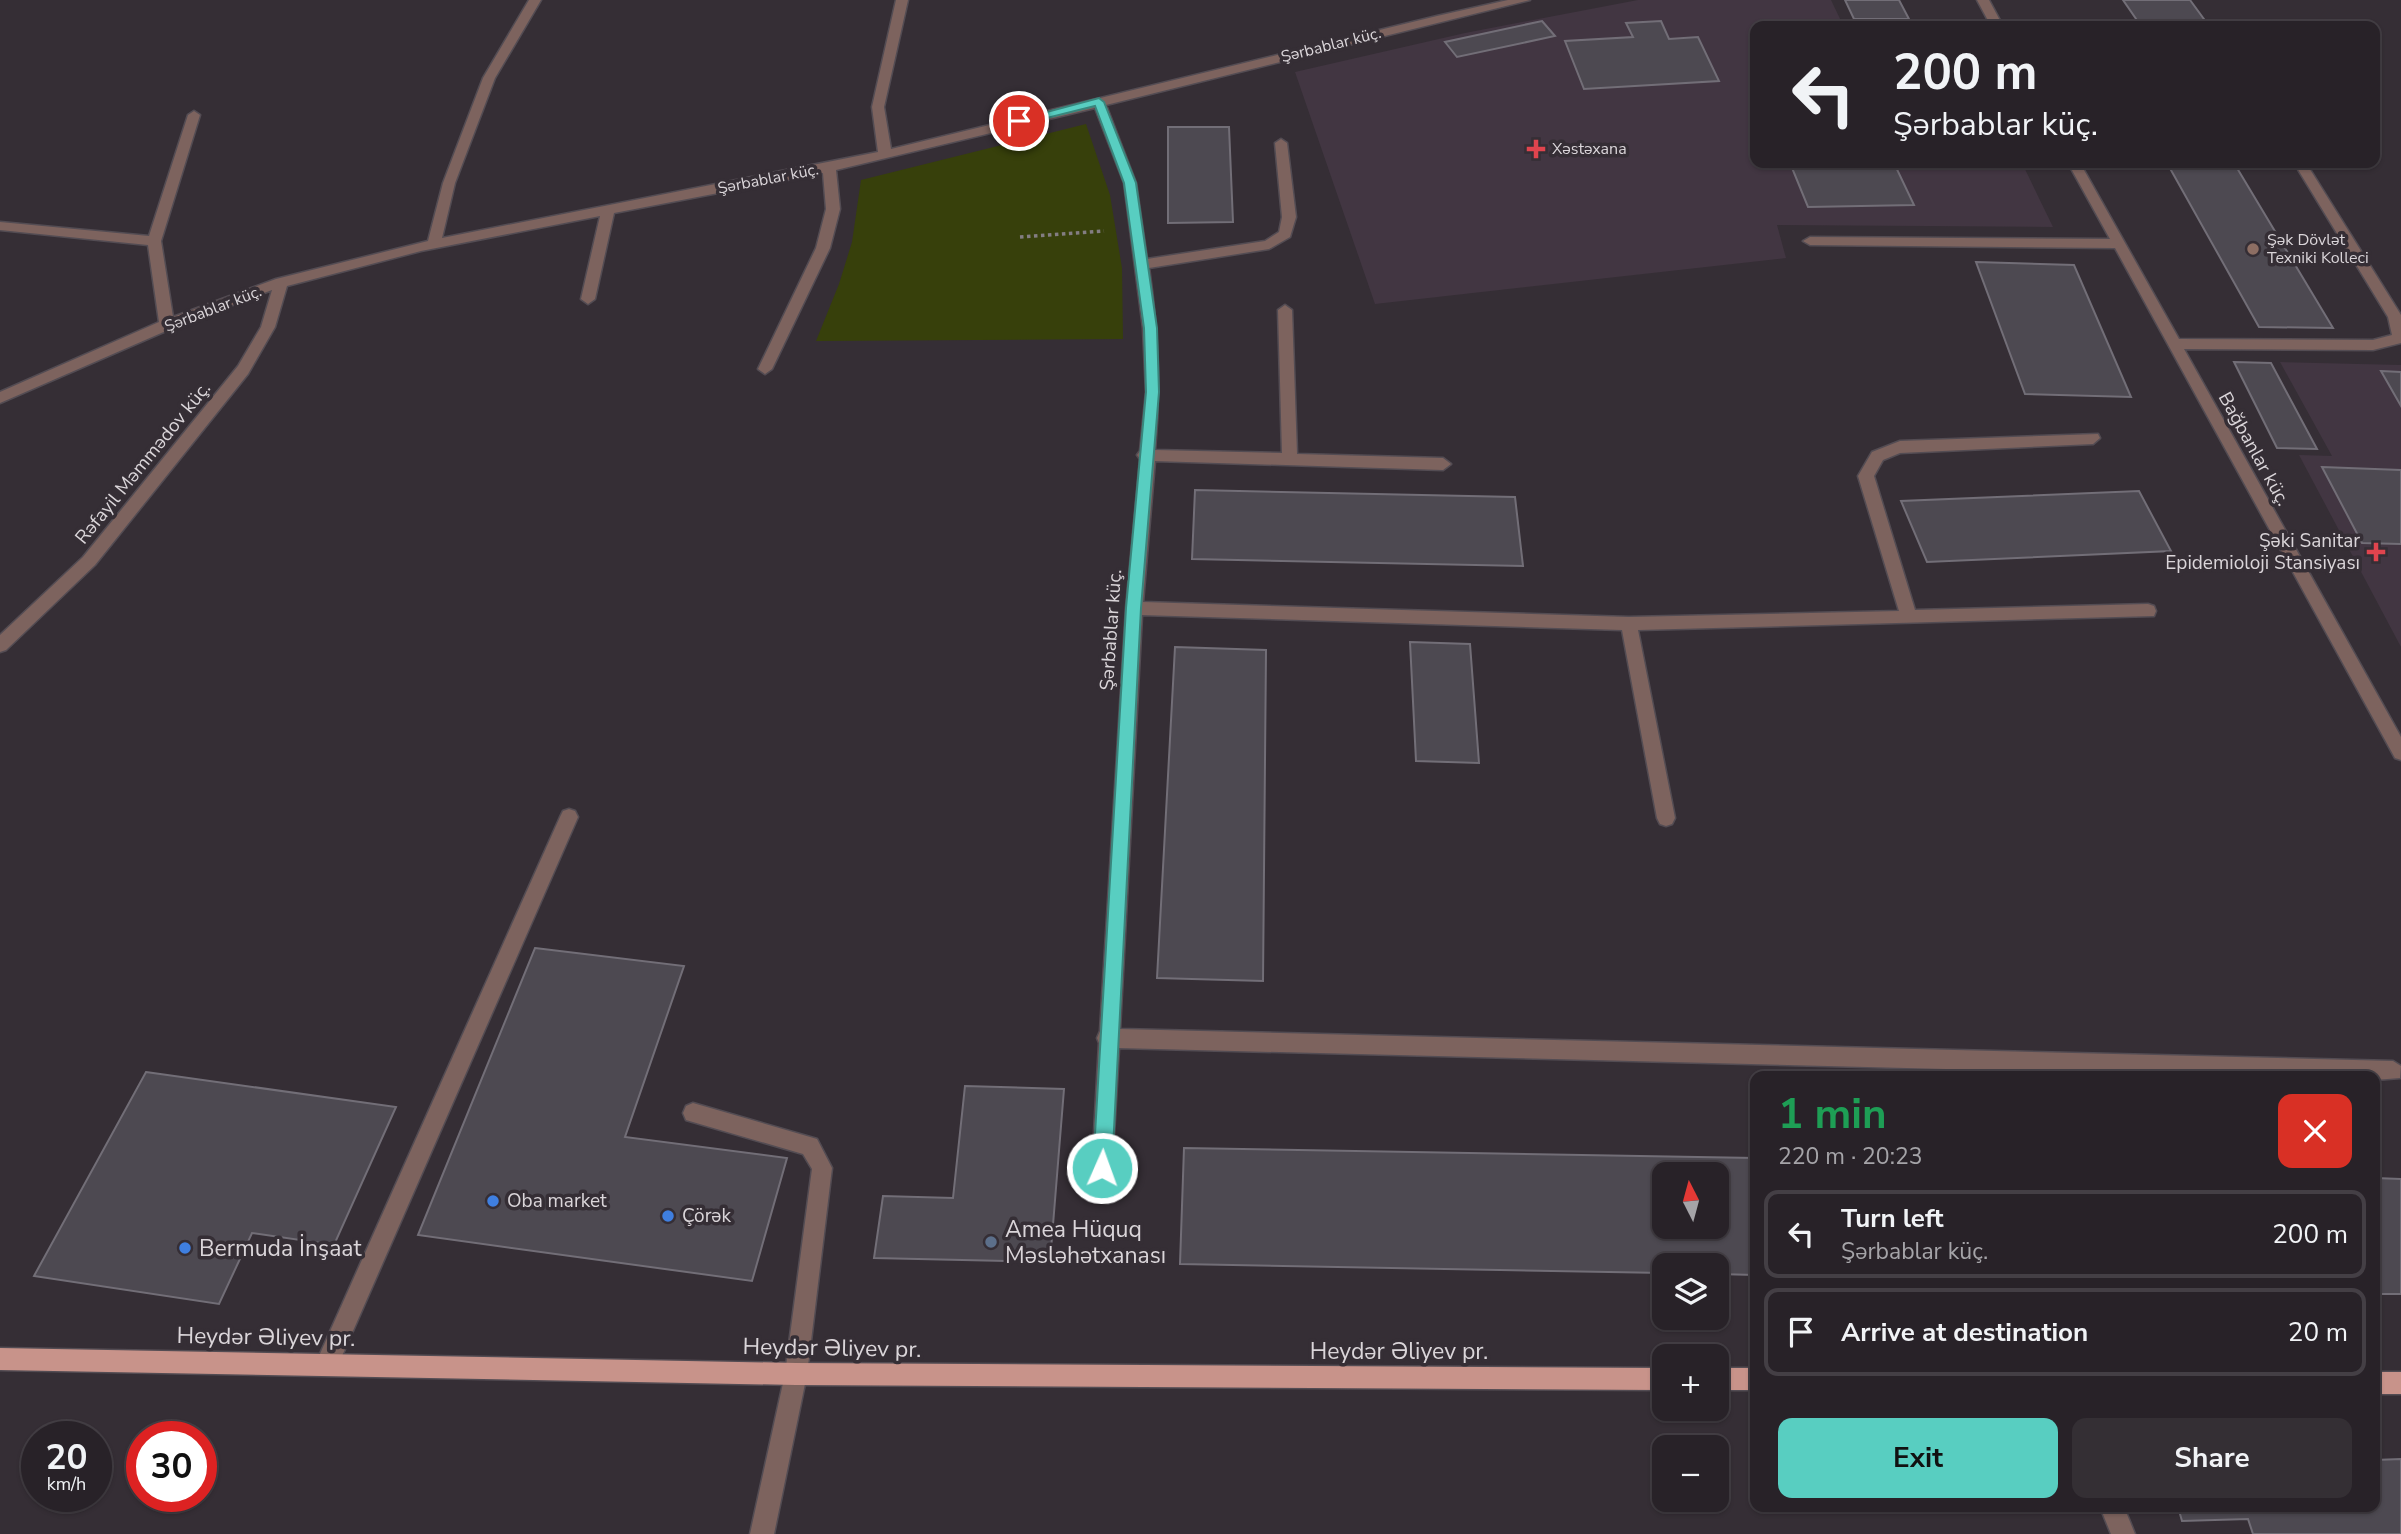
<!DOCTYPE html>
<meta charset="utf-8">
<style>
:root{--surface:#282228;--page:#342f34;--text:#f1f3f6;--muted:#a5a4a8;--line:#443f45;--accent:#58cec1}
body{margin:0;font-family:"Nunito Sans",sans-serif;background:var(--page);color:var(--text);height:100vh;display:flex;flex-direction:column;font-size:26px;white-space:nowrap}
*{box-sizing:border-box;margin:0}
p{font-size:23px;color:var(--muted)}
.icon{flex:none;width:38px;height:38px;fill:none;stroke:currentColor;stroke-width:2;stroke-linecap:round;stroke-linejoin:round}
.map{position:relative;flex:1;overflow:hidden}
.sheet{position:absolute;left:1750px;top:1071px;width:630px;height:441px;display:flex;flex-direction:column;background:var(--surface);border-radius:14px;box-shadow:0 2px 5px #0004,0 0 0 2px var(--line)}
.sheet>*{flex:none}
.top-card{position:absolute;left:1750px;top:21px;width:630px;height:147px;border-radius:14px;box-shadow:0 2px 5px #0004,0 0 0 2px var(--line);background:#282228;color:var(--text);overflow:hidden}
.needle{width:46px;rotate:354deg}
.controls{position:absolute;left:1652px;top:1162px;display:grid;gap:14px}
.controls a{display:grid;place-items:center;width:77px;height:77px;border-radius:14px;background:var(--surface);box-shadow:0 2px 5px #0004,0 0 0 2px var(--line);font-size:35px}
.speed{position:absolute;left:21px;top:1421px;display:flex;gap:14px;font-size:35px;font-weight:700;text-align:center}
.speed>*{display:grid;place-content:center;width:91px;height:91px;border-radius:50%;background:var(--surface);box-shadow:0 2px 5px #0004,0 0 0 2px var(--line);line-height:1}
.speed small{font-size:18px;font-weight:400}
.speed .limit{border:10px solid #d22;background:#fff;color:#111}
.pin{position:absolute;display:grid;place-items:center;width:60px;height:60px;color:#fff;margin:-30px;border:4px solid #fff;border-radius:50%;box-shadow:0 2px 7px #0007}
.me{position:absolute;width:77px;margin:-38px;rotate:2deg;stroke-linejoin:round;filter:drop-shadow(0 0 5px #0008)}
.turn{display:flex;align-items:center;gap:24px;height:147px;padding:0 28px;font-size:32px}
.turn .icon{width:91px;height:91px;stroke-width:2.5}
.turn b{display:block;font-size:49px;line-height:60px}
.round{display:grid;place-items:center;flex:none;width:74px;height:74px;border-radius:14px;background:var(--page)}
.head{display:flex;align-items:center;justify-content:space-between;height:119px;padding:0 28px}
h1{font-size:42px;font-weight:700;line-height:52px;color:#1e9e55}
.primary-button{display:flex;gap:14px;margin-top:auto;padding:14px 28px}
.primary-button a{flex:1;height:80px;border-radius:14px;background:var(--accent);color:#111;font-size:28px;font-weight:700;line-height:80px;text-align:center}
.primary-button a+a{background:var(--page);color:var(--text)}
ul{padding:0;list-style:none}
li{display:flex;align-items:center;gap:21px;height:88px;margin:0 14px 10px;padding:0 14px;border:4px solid var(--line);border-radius:14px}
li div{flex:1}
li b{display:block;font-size:26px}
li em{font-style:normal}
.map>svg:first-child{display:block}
.built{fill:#423642}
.green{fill:#37400b}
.building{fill:#4d4951;stroke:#726e77;stroke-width:2;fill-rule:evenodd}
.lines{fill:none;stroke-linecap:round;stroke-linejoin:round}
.minor-casing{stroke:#534c53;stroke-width:3}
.major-casing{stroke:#534c53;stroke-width:3}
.path{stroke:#837d82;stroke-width:3.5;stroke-dasharray:3.5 3.5;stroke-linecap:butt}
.minor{fill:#7d635e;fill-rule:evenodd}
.major{fill:#c8938a;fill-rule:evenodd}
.route{fill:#58cec1;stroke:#39867d;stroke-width:2}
.health-dot{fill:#e0444e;stroke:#352e35;stroke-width:2.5}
.education-dot{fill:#8d6e63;stroke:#352e35;stroke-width:2.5}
.shop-dot{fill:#3f7fe0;stroke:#352e35;stroke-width:2.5}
.service-dot{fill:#5c6f8a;stroke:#352e35;stroke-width:2.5}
.labels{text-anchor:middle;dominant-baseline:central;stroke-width:7;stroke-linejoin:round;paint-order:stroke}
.far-street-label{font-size:16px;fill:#dad5d9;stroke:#352e35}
.far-poi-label{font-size:16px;fill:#dad5d9;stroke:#352e35;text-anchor:start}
.street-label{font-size:19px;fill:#dad5d9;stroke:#352e35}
.poi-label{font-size:19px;fill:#dad5d9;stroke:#352e35;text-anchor:start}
.near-poi-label{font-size:23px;fill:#dad5d9;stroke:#352e35;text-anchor:start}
.near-street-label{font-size:23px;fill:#dad5d9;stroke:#352e35}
</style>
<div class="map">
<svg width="2401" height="1534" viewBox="0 0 2401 1534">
<rect width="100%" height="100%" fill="#352e35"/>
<g class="built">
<polygon points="1638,0 1831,0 1842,23 1955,23 1956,26 1755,26 1755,163 2022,163 2053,227 1777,225 1786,258 1375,304 1295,72 1465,33"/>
<polygon points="2280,362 2401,365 2401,647 2299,455 2332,456"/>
</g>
<polygon class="green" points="1086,124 1110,195 1122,268 1123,339 816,341 839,284 852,242 861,180"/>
<g class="building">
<polygon points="1845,0 1899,0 1909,19 1854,19"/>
<polygon points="2123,0 2190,0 2209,26 2141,26"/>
<polygon points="1542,21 1555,36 1457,57 1445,42"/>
<polygon points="1661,21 1669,39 1698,37 1719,81 1584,89 1565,41 1633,37 1626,23"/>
<polygon points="1168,127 1229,127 1233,222 1168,223"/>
<polygon points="1790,163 1894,163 1914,205 1808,207"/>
<polygon points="2167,163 2234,163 2333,328 2259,327"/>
<polygon points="1976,262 2074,265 2131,397 2025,394"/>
<polygon points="2234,362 2271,363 2317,449 2277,448"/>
<polygon points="2381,371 2401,372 2401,406"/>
<polygon points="2322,467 2401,470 2401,544 2362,543"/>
<polygon points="1195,490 1515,497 1523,566 1192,559"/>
<polygon points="2139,491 2171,551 1927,562 1901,501"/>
<polygon points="1410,642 1470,644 1479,763 1416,761"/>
<polygon points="1175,647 1266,650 1263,981 1157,978"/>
<polygon points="535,948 684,966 625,1137 787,1158 752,1281 418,1235"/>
<polygon points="146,1072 396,1107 334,1245 252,1233 219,1304 34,1276"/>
<polygon points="965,1086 1064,1089 1050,1262 874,1258 883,1196 953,1198"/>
<path d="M1184,1148l571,10v117l-38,-1v-9h-53v8l-484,-9zM1664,1174h53v53h-53z"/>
<polygon points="2375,1178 2401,1179 2401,1294 2375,1294"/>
<polygon points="2401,1459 2401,1534 2253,1534 2248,1519 2182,1521 2178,1507 2375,1507 2375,1460"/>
</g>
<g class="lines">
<g class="minor-casing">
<g id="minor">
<path d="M529,0h12l-46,78 -40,105 -13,55 436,-86 -6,-45 24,-107h12l-24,107 7,42 546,-133 71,-16h22l-424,105 30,78 11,76 118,-18 14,-9 3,-15 -7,-74 6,-4 6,4 9,74 -6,20 -21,12 -120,19c9,63 12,118 6,182l127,3 -4,-143 7,-5 7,5 5,144 146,4 8,6 -8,6 -288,-9 -12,141 486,15 270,-6 -41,-135 14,-24 28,-11 198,-7 2,4 -7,6 -193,9 -17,7 -9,16 41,134 233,-6 6,2 2,5 -2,5 -516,14 37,188 -3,6 -6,2 -6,-2 -3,-6 -35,-188 -480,-15 -22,414 1273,32 8,5 -1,12 -25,2v-4h-156l-1100,-28 -7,121 -3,7 -7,3 -7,-3 -3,-7 7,-126 -2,-5 3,-7 26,-423 14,-149 -3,-4 3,-4 6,-59 -3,-64 -19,-145 -29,-75 -259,62 4,39 -10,39 -58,121 -7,5 -7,-5 58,-121 10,-39 -3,-36 -209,40 -19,86 -7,5 -7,-5 19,-83 -179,35 -134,35 -12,41 -27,47 -153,191 -89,85 -6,2v-17l83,-78 155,-191 23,-39 11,-37 -90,34 -182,79v-11l159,-70 -11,-77 -148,-15v-8l149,14 39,-121 6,-4 6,4 -39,126 12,76 103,-38 152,-38 15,-58 40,-105z"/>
<polygon points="1977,0 1989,0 2003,26 1991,26"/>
<polygon points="2068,163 2080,163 2179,339 2373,340 2392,335 2388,317 2294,163 2306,163 2401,315 2401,343 2373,350 2184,349 2401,737 2401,760 2395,758 2115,248 1810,245 1803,241 1810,237 2110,239"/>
<polygon points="569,809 575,811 578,817 335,1372 327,1375 319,1372 316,1364 319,1356 560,817 563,811"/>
<polygon points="693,1103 817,1139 832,1168 807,1374 774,1534 750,1534 785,1374 812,1169 803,1154 686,1120 683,1113 686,1106"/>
<polygon points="2100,1507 2124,1507 2135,1534 2111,1534"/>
</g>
</g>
<g class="major-casing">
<g id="major">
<polygon points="0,1348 796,1363 1664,1368 1664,1390 796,1385 0,1370"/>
<rect x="1717" y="1368" width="38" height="22"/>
<rect x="2375" y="1372" width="26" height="22"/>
</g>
</g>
<polyline class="path" points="1020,237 1104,231"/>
<use href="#minor" class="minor"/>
<use href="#major" class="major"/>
</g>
<polygon class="route" points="1099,98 1104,102 1136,183 1157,328 1159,392 1141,608 1112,1168 1109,1175 1102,1178 1096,1175 1093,1168 1126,608 1146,392 1144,328 1124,183 1095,106 1019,125 1013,121"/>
<g class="health-dot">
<path d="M1532.5 138.5h7v7h7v7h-7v7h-7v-7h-7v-7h7z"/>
<path d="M2372.5 541.5h7v7h7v7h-7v7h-7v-7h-7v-7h7z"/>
</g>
<circle class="education-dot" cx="2253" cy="249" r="7"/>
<g class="shop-dot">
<circle cx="493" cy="1201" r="7"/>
<circle cx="668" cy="1216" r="7"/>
<circle cx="185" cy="1248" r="7"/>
</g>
<circle class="service-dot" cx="991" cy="1242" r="7"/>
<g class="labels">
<g class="far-street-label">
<text transform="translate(1331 45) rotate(-14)">Şərbablar küç.</text>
<text transform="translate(768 179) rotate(-11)">Şərbablar küç.</text>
<text transform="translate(213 309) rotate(-21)">Şərbablar küç.</text>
</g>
<g class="far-poi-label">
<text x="1552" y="149">Xəstəxana</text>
<text x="2267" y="240">Şək Dövlət<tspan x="2267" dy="18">Texniki Kolleci</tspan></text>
</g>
<g class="street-label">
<text transform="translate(2254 449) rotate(61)">Bağbanlar küç.</text>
<text transform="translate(143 463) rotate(-51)">Rəfayil Məmmədov küç.</text>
<text transform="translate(1111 630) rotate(-86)">Şərbablar küç.</text>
</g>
<g class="poi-label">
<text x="2360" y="541" text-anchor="end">Şəki Sanitar<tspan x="2360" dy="22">Epidemioloji Stansiyası</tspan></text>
<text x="507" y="1201">Oba market</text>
<text x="682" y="1216">Çörək</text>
</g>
<g class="near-poi-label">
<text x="1005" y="1229">Amea Hüquq<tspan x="1005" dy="26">Məsləhətxanası</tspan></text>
<text x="199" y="1248">Bermuda İnşaat</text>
</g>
<g class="near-street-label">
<text transform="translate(266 1337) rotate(1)">Heydər Əliyev pr.</text>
<text transform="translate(832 1348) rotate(1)">Heydər Əliyev pr.</text>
<text x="1399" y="1351">Heydər Əliyev pr.</text>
</g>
</g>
</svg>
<div class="controls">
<a><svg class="needle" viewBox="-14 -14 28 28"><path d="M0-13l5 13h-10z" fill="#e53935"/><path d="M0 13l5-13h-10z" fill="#a5a4a8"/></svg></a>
<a><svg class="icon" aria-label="layers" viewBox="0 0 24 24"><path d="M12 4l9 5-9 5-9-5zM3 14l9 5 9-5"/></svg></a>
<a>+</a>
<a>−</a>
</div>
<div class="speed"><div>20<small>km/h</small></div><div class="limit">30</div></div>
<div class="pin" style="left:1019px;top:121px;background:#d93025"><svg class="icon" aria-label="arrive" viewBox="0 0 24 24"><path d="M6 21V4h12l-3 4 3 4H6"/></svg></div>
<svg class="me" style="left:1102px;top:1168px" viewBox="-20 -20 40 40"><circle r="17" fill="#58cec1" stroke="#fff" stroke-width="3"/><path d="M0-11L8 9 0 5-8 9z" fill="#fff"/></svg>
<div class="top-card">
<div class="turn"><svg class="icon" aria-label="left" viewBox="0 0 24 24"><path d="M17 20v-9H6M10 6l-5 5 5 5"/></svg><div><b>200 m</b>Şərbablar küç.</div></div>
</div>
<section class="sheet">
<div class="head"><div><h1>1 min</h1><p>220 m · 20:23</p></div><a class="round" style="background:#d93025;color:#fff"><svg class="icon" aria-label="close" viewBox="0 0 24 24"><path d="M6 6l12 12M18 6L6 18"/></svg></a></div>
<ul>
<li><svg class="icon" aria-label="left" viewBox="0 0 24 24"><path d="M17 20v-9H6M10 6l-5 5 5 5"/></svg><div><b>Turn left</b><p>Şərbablar küç.</p></div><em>200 m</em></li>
<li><svg class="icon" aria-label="arrive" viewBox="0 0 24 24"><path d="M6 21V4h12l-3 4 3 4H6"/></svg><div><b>Arrive at destination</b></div><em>20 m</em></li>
</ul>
<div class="primary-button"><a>Exit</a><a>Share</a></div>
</section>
</div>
